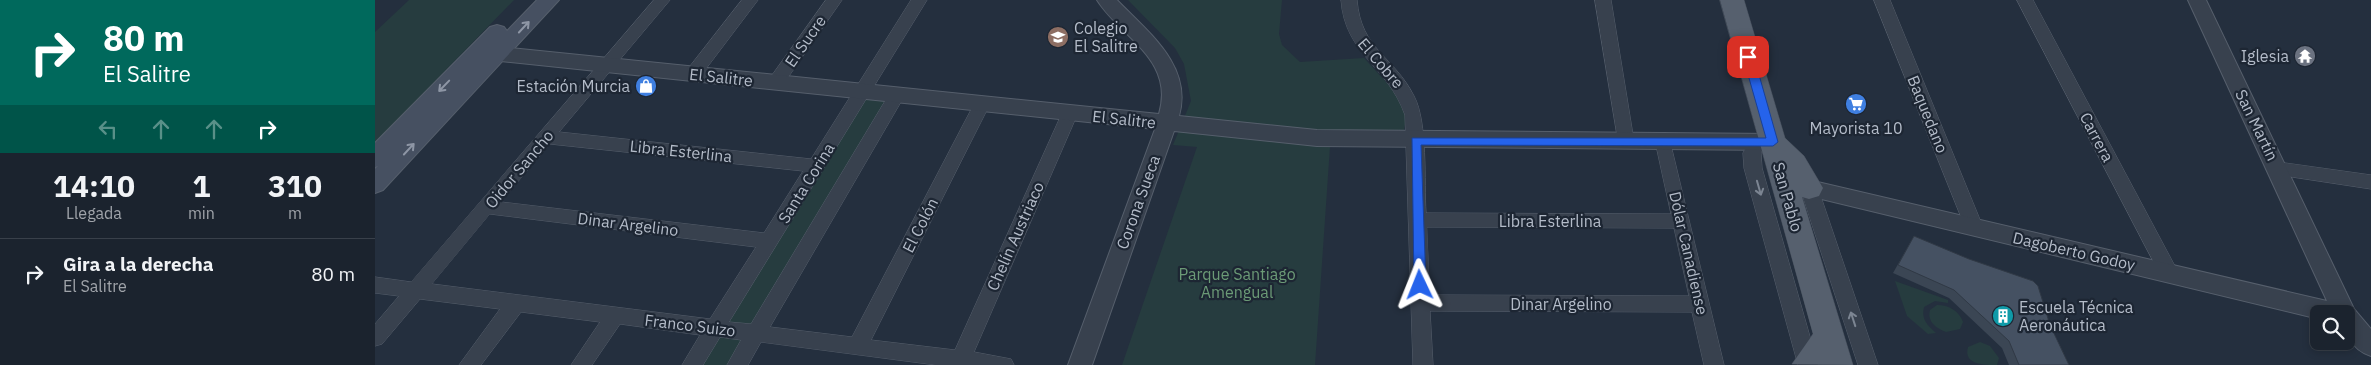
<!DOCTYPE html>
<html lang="es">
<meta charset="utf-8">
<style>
:root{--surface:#1b232e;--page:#282f3a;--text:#f1f3f6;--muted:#a0a4aa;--line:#39404a}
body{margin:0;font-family:"IBM Plex Sans",sans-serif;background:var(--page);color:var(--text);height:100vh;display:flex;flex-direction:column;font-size:19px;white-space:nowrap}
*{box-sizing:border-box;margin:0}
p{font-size:16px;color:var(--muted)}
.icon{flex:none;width:28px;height:28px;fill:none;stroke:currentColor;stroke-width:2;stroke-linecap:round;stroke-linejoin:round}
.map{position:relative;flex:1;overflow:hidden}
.panel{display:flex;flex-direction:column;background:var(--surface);width:375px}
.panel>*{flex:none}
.banner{background:#00695c;color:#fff;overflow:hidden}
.buttons{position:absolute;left:1935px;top:305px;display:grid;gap:10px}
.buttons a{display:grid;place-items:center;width:45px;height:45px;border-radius:8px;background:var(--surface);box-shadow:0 2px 8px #0003,0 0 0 1px var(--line);font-size:25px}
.pin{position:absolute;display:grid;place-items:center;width:42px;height:42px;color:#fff;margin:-21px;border-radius:10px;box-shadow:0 2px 8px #0006}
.me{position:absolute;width:55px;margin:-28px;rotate:358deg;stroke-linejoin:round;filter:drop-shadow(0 0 4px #0008)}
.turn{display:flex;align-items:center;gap:18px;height:105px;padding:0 20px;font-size:22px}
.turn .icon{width:65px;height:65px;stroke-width:2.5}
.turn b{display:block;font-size:35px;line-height:42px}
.lanes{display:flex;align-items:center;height:48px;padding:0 20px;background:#0003;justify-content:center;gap:25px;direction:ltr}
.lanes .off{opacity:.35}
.eta{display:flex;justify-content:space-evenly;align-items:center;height:85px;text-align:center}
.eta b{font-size:30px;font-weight:700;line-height:35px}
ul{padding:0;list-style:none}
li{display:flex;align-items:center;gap:15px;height:70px;padding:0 20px;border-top:1px solid var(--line)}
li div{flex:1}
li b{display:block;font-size:19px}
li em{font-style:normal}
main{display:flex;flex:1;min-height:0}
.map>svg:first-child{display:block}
.green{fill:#263c3f}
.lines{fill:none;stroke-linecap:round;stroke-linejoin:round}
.minor-casing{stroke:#565f6c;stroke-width:1}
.tertiary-casing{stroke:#565f6c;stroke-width:2}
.secondary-casing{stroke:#565f6c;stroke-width:2}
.primary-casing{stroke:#414a57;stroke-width:1}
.minor{fill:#38414e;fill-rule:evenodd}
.tertiary{fill:#38414e;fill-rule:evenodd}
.secondary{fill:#465061;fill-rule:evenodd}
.primary{fill:#56606e;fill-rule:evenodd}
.wall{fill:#3b4654}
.building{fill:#455162;stroke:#303945}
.oneway{stroke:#8e96a5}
.oneway2{stroke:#7c8592}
.route{fill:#2563eb;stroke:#184099}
.labels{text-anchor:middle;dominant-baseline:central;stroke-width:4.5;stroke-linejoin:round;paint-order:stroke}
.poi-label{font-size:16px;fill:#b4bcc9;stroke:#1d2633;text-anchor:start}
.street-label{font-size:16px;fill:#b4bcc9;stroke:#1d2633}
.park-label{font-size:16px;fill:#6b9a76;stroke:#1d2633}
</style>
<main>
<section class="panel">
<div class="banner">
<div class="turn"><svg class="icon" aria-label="right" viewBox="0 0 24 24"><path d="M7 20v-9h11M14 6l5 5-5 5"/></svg><div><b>80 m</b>El Salitre</div></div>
<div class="lanes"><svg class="icon off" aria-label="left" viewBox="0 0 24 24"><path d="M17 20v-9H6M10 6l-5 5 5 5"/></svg><svg class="icon off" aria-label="ahead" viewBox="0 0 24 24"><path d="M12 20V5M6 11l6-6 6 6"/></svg><svg class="icon off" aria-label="ahead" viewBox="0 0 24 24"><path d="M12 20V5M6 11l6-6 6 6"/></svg><svg class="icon" aria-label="right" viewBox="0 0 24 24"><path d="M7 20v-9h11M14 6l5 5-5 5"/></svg></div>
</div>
<div class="eta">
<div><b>14:10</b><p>Llegada</p></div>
<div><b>1</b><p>min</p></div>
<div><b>310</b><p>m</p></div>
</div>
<ul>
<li><svg class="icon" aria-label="right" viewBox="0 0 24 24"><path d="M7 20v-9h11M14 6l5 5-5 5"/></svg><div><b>Gira a la derecha</b><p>El Salitre</p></div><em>80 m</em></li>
</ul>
</section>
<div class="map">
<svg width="1996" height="365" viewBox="0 0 1996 365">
<rect width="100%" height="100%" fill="#242f3e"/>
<g class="green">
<polygon points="34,0 139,0 0,143 0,32"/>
<polygon points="753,0 907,0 904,34 907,45 925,62 989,58 1023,95 1032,116 1028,134 956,132 940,365 747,365 822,147 798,145 816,101 809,64 800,48"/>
<polygon points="491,95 514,98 355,365 324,365"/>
<path d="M1520,281l53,19v3l-13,-2 -11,6c-3,12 3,18 12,26l-8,1 -21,-18z"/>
<path d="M1562,305c12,0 22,6 26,17l-3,7 -14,3c-10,-4 -19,-10 -16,-22z"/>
<path d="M1605,342l10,4 9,12 -2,7c-13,0 -34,0 -29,-18z"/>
</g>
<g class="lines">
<g class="minor-casing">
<g id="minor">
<path d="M279,0h16l-111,132 252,27 100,-159h16l-198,322 22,2 140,-233 6,-2 6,2 2,4 -135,232 82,10 122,-233 2,-4 6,-2 6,2 2,4 -119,236 84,10 107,-237 2,-4 6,-2 6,2 2,4 -104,239 37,7 3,6h-78l-175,-23 -13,23h-21l14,-25 -21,-3 -17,28h-21l18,-30 -80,-11 -28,41h-21l29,-43 -79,-10 -40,53h-22l41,-56 -80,-10 -38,45 -7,2v-22l24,-28 -24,-3v-16l36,5zM175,144l253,27 -39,62 -263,-31zM115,214l266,33 -46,72 -278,-35z"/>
<polygon points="367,0 383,0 324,78 312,78 310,74 312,70"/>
<polygon points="451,0 467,0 407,86 401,88 395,86 393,82 395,78"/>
<path d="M966,0h16c4,50 37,56 57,96 14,26 10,86 12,117l245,1 -16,-73 2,-4 6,-2 6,2 55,228h-20l-12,-53 -262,-1 3,54h-20l-8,-250c-17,-49 -60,-60 -64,-115zM1052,227l247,1 15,68 -259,-1z"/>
<polygon points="1220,0 1236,0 1259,141 1257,145 1251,147 1245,145 1243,141"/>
<polygon points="1499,0 1515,0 1608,227 1605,232 1599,234 1593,232 1590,227"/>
<polygon points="1642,0 1658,0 1801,268 1803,273 1801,278 1794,281 1787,278"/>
<polygon points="1382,136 1388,138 1390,142 1386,153 1387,168 1443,365 1423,365 1369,168 1368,153 1376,138"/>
<polygon points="1903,162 1996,175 1996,189 1897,174 1894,169 1897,164"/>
<polygon points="1434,181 1440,183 1443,188 1503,365 1483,365 1425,188 1428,183"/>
</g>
</g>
<g class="tertiary-casing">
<g id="tertiary">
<path d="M722,0h20c32,33 76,66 62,116l138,14 456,4 7,3 3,5 -3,5 -7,3 -456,-4 -143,-15 -82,234h-24l87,-236 -674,-70 -7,-2 -3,-5 3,-5 7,-2 678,69c16,-55 -37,-75 -62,-114z"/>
<path d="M1813,0h18l148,309 17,20v27c-21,-7 -25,-23 -25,-42h-27v5l-510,-123 -8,-2 -3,-6 3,-6 8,-2 518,121z"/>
</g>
</g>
<g class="secondary-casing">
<polygon id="secondary" points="162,0 184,0 8,190 0,193 0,169 3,166 0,167 0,143 115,27 122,25 129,27 132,31"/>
</g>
<g class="primary-casing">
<polygon id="primary" points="1345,0 1369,0 1410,138 1429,156 1448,188 1444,196 1434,199 1427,197 1478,365 1417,364 1438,334"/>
</g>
<use href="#minor" class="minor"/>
<use href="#tertiary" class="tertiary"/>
<use href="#secondary" class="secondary"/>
<use href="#primary" class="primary"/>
</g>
<polygon class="wall" points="1539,236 1675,325 1694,365 1634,365 1627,348 1574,298 1518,273"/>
<polygon class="building" points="1539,236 1594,259 1658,281 1663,286 1675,325 1694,365 1644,365 1634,341 1579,290 1523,265"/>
<defs><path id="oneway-shaft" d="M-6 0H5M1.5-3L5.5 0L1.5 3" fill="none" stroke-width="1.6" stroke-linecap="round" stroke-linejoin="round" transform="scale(1.25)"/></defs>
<g class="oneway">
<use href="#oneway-shaft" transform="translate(149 27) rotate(-47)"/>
<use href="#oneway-shaft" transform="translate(69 86) rotate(134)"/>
<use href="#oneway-shaft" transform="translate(34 149) rotate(-47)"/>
</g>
<g class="oneway2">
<use href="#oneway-shaft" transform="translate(1384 188) rotate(74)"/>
<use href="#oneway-shaft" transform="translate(1478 319) rotate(-108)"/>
</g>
<polygon class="route" points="1373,53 1379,57 1403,142 1398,146 1046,145 1051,285 1049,289 1041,289 1039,285 1037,138 1391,138 1368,57"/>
<defs>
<g id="school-disc" transform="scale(1.125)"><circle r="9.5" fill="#8d6e63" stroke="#1d2633"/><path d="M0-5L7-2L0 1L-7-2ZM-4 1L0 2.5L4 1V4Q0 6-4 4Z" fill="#fff"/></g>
<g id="temple-disc" transform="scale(1.125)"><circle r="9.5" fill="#6b7280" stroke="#1d2633"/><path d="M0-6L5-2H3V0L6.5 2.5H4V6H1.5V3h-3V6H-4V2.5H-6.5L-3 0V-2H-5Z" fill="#fff"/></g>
<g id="shop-disc" transform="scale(1.125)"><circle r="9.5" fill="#3f7fe0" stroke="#1d2633"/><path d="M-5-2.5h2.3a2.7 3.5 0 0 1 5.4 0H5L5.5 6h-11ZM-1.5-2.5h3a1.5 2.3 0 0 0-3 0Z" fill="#fff"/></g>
<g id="supermarket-disc" transform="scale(1.125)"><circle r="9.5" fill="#3f7fe0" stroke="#1d2633"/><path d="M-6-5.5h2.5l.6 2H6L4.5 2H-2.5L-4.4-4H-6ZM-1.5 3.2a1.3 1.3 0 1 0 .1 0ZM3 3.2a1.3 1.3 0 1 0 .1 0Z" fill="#fff"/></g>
<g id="building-disc" transform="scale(1.125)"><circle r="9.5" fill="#0f9aa8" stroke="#1d2633"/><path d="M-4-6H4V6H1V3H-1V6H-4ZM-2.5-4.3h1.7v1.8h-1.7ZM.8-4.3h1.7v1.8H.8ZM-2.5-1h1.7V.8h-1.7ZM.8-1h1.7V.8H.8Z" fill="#fff"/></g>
</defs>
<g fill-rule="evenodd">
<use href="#school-disc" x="683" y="37"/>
<use href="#temple-disc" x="1930" y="56"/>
<use href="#shop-disc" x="271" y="86"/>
<use href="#supermarket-disc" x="1481" y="104"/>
<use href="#building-disc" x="1628" y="316"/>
</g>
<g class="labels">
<g class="poi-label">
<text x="699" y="28">Colegio<tspan x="699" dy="18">El Salitre</tspan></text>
<text x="1914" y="56" text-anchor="end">Iglesia</text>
<text x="255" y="86" text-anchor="end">Estación Murcia</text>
<text x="1481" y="128" text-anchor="middle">Mayorista 10</text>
<text x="1644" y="307">Escuela Técnica<tspan x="1644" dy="18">Aeronáutica</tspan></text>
</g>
<g class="street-label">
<text transform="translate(430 41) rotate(-55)">El Sucre</text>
<text transform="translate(1006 63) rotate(49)">El Cobre</text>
<text transform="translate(346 77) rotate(6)">El Salitre</text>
<text transform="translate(1553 114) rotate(68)">Baquedano</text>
<text transform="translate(749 119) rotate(6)">El Salitre</text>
<text transform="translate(1882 125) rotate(64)">San Martín</text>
<text transform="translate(1722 137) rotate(62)">Carrera</text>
<text transform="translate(306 151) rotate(6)">Libra Esterlina</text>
<text transform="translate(144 169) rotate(-50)">Oidor Sancho</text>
<text transform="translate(431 183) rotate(-58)">Santa Corina</text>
<text transform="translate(1413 197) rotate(74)">San Pablo</text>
<text transform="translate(763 202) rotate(-70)">Corona Sueca</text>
<text x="1175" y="221">Libra Esterlina</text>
<text transform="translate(253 224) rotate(7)">Dinar Argelino</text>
<text transform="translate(545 225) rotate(-63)">El Colón</text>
<text transform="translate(640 236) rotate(-66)">Chelín Austriaco</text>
<text transform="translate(1699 251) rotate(13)">Dagoberto Godoy</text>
<text transform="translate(1314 253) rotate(77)">Dólar Canadiense</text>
<text x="1186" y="304">Dinar Argelino</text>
<text transform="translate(315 325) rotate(7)">Franco Suizo</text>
</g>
<g class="park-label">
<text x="862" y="274">Parque Santiago<tspan x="862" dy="18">Amengual</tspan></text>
</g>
</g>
</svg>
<div class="buttons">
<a><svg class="icon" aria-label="search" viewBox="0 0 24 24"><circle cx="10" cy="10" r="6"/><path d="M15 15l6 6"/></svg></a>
</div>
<div class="pin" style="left:1373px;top:57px;background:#d93025"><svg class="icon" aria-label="arrive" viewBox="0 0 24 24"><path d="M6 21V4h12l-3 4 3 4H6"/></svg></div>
<svg class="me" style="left:1045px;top:285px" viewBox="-20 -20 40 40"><path d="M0-17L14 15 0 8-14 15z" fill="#2563eb" stroke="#fff" stroke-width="4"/></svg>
</div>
</main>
